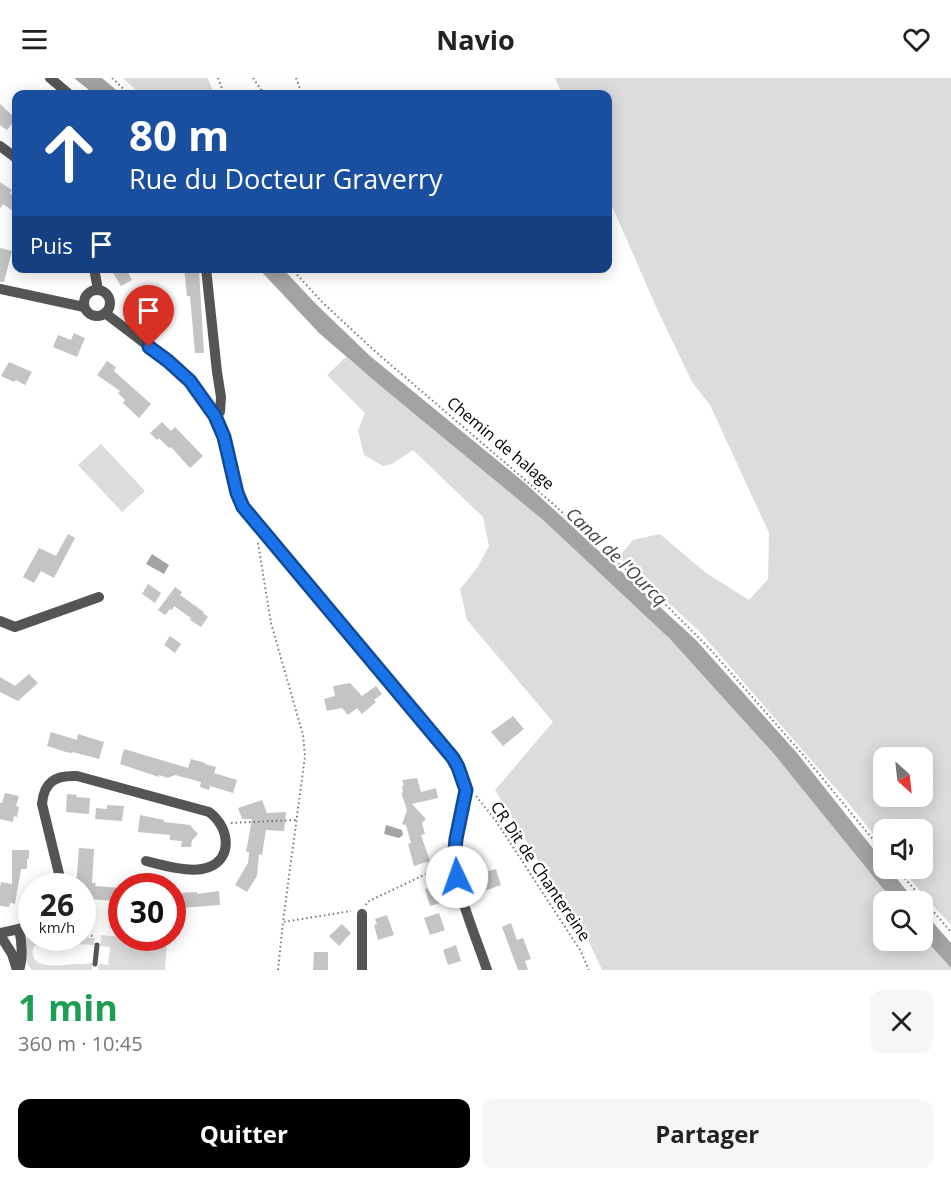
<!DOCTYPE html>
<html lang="fr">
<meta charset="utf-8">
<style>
:root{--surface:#fff;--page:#f6f6f6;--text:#222;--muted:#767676;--accent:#000}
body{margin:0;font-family:"Open Sans",sans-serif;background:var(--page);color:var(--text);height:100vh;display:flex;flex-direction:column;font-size:22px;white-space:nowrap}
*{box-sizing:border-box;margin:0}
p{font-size:20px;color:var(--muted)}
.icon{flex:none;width:33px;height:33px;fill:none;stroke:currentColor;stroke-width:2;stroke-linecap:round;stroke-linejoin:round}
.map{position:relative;height:892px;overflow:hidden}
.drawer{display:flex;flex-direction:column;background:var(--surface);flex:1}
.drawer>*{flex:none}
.banner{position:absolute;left:12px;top:12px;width:600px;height:183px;border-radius:12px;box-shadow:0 3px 15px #0003;background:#1a4fa0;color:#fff;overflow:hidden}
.needle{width:39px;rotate:153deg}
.tools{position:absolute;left:873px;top:669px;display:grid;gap:12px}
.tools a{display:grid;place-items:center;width:60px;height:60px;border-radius:12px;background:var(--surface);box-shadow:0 3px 15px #0003;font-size:30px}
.speed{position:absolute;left:18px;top:795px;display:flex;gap:12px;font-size:30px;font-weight:700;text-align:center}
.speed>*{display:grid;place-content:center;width:78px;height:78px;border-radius:50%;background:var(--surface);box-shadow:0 3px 15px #0003;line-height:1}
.speed small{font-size:15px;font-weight:400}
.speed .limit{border:9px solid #d22;background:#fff;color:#111}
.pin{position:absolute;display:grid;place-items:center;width:51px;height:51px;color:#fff;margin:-62px -26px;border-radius:50% 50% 50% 0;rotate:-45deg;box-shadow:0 0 6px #0007}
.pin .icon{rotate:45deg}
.me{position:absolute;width:66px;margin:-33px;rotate:357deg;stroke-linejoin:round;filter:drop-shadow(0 0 4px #0008)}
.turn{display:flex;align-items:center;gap:21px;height:126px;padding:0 18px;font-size:27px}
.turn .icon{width:78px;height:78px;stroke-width:2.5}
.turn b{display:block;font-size:42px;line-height:51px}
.then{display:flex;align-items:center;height:57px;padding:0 18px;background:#0003;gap:12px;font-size:22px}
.round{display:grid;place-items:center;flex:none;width:63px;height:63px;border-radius:12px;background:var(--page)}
.head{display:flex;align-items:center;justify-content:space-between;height:102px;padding:0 18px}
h1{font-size:36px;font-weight:700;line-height:45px;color:#1e9e55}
.primary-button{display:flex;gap:12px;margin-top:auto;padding:12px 18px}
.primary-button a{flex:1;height:69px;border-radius:12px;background:var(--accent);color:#fff;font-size:24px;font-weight:700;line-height:69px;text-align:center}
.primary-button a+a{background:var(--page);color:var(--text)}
header{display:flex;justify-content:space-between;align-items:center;height:78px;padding:0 18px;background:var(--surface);font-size:27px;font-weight:700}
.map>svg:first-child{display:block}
.green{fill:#dcdcdc;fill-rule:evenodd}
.water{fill:#a3a3a3}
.building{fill:#c4c4c4}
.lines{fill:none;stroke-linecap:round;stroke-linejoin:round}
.path{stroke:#777;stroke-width:2;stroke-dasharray:1.5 3;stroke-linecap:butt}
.service{stroke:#555;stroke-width:5}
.minor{stroke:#555;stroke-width:10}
.route-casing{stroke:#114b97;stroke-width:15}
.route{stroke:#1a73e8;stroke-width:10}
.labels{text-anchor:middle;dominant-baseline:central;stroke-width:5;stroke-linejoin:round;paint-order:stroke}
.street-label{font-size:16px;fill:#000;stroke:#fff}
.water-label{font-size:18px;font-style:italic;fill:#444;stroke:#fff}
</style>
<header><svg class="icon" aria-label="menu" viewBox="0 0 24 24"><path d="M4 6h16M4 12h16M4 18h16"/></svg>Navio<svg class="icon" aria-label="heart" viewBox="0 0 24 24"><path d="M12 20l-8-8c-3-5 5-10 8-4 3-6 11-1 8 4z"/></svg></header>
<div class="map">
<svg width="951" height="892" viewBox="0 0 951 892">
<rect width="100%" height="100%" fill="#fff"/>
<g class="green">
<polygon points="123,0 208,0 214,16 140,16"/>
<path d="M555,0h396v847l-24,-26 -25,-30 20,-1v-38h-38l-1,16 -38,-47 -145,-167 -81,-75 14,-17 27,-6 46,39 43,27 19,-21 1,-46 -59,-128 -18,-23 -34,-71 -50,-114v-103h-46zM884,680h38v38h-38z"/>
<polygon points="346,279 543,442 670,561 774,676 893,823 884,824 884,862 922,862 923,859 951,890 951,892 602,892 590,866 495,712 553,644 467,542 460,511 477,490 489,468 483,439 413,372 392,386 383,388 364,377 358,352 365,335 327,297"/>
<polygon points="101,366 145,413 122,434 78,387"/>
<path d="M31,853l1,7h63l-1,7 -53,-3 -8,5c-5,23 25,19 40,17 6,0 13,0 19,-1v7h-60c-11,-12 -10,-26 -1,-39z"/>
<polygon points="101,857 167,863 165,892 98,892 99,886 108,887 110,869 100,868"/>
</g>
<g class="water">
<polygon points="74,0 102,0 121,16 94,16"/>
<polygon points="259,191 283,191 316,226 370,278 525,405 696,562 797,675 883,783 884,790 889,791 915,823 893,823 774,676 670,561 543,442 377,305 319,255"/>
<polygon points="152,476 169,487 164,496 146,486"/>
<polygon points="386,747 402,752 403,757 399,760 384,756"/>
<polygon points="922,832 951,865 951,890 923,859"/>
</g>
<g class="building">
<polygon points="0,26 16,41 7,52 0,47"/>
<polygon points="0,104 12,112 10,115 16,120 16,135 3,126 0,130"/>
<polygon points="0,170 12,173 4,204 0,204"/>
<polygon points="110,190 126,190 132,202 121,208"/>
<polygon points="184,190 199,192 204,275 195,275 190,218 187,218"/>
<polygon points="74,255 85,260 77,279 53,269 58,257 71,262"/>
<polygon points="107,283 116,289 114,293 151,326 139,340 123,325 125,322 118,315 120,313 97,297"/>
<polygon points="9,284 32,294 25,307 16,302 14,304 1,298"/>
<polygon points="162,344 171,353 175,349 203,378 190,390 171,369 169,370 159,360 157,362 150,355"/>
<polygon points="68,456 75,460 54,500 41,493 34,505 23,499 39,470 56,478"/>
<polygon points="148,506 161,515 155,525 142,516"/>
<polygon points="175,509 182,514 180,517 204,534 203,535 208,539 201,549 190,542 191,540 174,528 172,532 170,531 165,537 158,532"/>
<polygon points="170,558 181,566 175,575 164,567"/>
<polygon points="29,596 38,605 18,623 0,614 0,599 15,608"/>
<polygon points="350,605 362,618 376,608 382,616 374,622 376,624 362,636 357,630 348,637 342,630 327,633 324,621 335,618 333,608"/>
<polygon points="513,638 524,651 503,668 491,654"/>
<polygon points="51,654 77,662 78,656 104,664 99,681 73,674 72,675 66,674 47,668"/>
<polygon points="124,671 188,690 191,681 205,685 205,686 216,689 214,695 237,702 233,715 210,708 209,712 200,709 201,704 175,697 168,700 159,697 159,699 120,686"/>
<polygon points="417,700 421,714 436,710 438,720 412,726 426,741 422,745 425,756 421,757 430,783 414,788 408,766 411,765 406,747 402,746 407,732 401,714 403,715 402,708 404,707 402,702"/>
<polygon points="5,715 19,718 16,728 19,729 17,739 14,738 13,744 0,741 0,725 2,725"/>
<polygon points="67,716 77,717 76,719 90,720 89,736 66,734"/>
<polygon points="262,722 267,735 286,734 284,753 266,752 262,777 259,776 257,798 247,814 235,807 248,785 249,774 246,774 252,741 242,741 238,730"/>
<polygon points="107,727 124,728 122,743 95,741 96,730 107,731"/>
<polygon points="140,737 164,742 164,744 190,747 198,756 192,762 191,769 181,769 182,763 170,762 170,757 138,754"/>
<polygon points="79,770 94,771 92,805 96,805 95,808 122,810 122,824 82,820 82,808 76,808"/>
<polygon points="12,772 29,772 29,781 27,781 27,791 21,791 15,826 10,825 9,829 0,828 0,809 1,804 12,806"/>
<polygon points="496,791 501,807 484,813 478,796"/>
<polygon points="434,808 436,815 440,814 443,824 430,828 425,811"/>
<polygon points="219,813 220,827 181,830 179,815 197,814 197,816"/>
<polygon points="439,835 445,852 430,857 424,840"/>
<polygon points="387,837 394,857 378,862 374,847 377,846 375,841"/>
<polygon points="511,845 517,862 523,860 531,881 525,883 528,892 518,892 502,849"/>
<polygon points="342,846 351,855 339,868 329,858"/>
<polygon points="456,867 461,883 448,887 443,872"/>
<polygon points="314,874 328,874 328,892 313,892"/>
</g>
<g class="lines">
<g class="path">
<polyline points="112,0 129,16"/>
<polyline points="218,0 224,16"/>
<polyline points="253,0 264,16"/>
<polyline points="296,0 302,16"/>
<polyline points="291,190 322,224 377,275 552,425 611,479 661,522 710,571 805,679 884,775"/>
<polyline points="258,465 271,545 303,657 305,678 283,844 351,833"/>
<polyline points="476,718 496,743 580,872 589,892"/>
<polyline points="231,745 296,742"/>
<polyline points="896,790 951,854"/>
<polyline points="366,827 367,824 443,788"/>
<polyline points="82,857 95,858"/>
<polyline points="278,892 283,844"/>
</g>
<polyline class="service" points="95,886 97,867"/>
<g class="minor">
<polyline points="50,0 69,16"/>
<polyline points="0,68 16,80"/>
<polyline points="94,190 98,212"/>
<polyline points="206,190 217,294 221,319 220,334 215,338"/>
<polyline points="0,211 84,229"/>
<circle cx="97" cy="225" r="13"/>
<path d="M105,235l63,48 22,20 25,35 9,21 13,56 6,13 210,252c6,10 13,22 12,34 -1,25 -14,48 -10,73 4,34 21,72 32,105"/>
<polyline points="0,543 15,549 99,519"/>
<path d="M61,808l-1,-8 -18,-74c2,-22 13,-29 35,-28l132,36c22,16 25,51 -7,57 -16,3 -40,-4 -56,-8"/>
<polyline points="362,836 362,892"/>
<path d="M19,851c3,12 4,30 0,41"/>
<polyline points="0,855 19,851 32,846"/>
<polyline points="1,855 2,860 12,876 17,892"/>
</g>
</g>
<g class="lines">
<g class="route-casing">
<polyline id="route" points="149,269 168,283 190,303 215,338 224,359 237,415 243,429 453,680 458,689 466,712 456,761 454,783 457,799"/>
</g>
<use href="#route" class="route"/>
</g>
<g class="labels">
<g class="street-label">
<text transform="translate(501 365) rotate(40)">Chemin de halage</text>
<text transform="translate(541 793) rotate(56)">CR Dit de Chantereine</text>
</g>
<g class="water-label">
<text transform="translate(617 478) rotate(44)">Canal de l'Ourcq</text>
</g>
</g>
</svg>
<div class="tools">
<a><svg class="needle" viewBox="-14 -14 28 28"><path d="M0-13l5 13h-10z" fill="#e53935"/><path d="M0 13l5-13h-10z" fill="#767676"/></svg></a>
<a><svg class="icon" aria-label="sound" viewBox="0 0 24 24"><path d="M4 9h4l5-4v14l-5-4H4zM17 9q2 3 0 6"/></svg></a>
<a><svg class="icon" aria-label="search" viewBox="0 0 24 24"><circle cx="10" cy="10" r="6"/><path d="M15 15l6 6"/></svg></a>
</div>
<div class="speed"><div>26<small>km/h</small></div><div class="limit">30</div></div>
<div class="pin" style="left:149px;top:269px;background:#d93025"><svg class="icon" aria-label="arrive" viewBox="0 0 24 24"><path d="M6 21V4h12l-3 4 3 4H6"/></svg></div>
<svg class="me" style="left:457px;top:799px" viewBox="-20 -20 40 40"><circle r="19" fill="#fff"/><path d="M0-13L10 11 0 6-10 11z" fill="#1a73e8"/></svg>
<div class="banner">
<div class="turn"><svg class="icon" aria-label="ahead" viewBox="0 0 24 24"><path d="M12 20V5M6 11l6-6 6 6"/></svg><div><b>80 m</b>Rue du Docteur Graverry</div></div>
<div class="then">Puis<svg class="icon" aria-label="arrive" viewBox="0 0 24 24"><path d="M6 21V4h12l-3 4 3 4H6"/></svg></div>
</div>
</div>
<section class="drawer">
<div class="head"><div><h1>1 min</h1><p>360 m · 10:45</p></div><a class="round"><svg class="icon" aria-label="close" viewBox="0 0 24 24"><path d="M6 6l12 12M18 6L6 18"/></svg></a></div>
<div class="primary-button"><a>Quitter</a><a>Partager</a></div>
</section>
